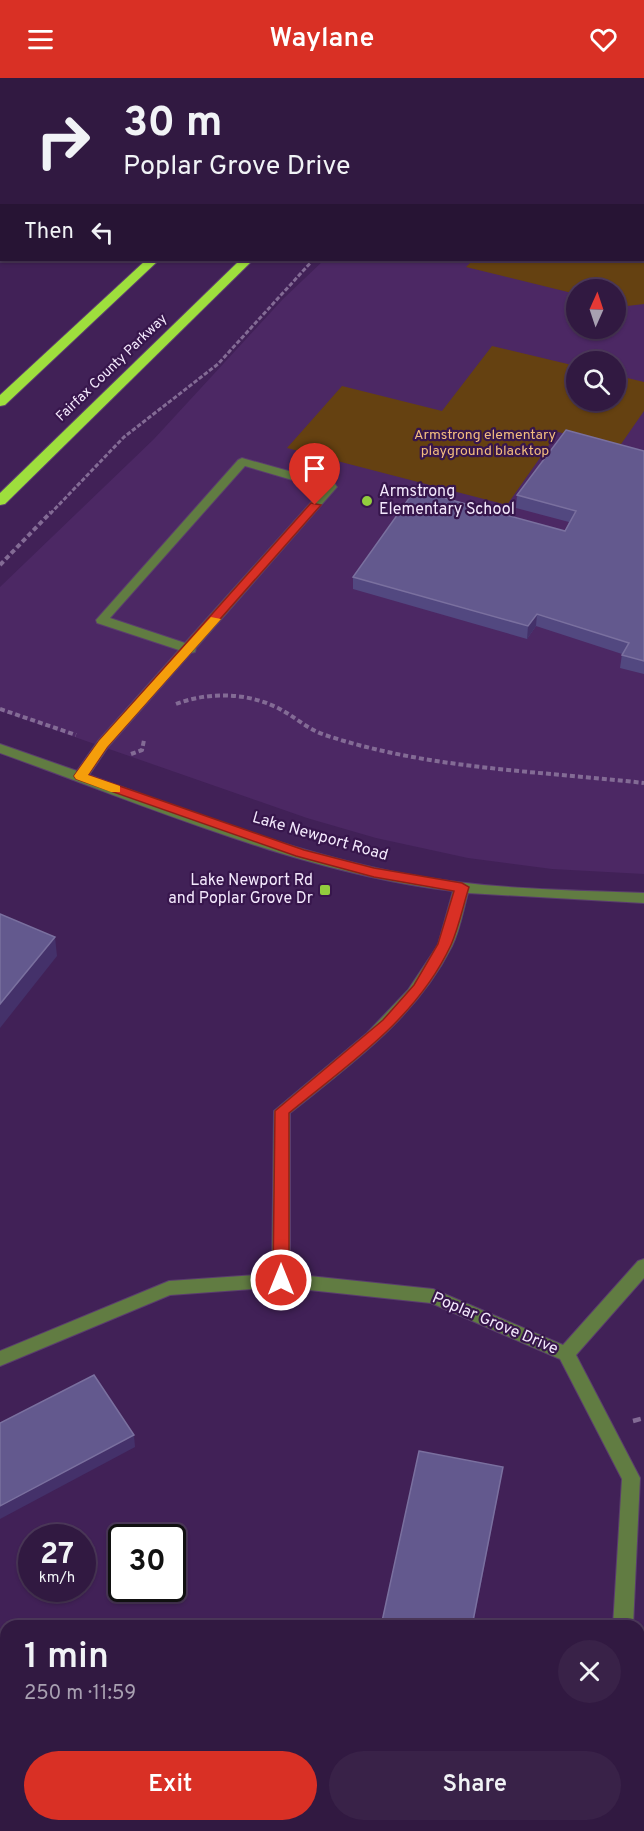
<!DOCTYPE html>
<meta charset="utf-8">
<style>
:root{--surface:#311941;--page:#392248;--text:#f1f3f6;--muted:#a8a0b1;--line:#4c385a;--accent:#d93025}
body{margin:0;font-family:Overpass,sans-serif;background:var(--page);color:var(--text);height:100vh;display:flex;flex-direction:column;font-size:22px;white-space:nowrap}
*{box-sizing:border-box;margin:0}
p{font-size:20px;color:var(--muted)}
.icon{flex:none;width:33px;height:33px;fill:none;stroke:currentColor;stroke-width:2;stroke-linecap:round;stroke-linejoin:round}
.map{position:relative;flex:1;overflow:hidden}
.side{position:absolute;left:0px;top:1542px;width:645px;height:212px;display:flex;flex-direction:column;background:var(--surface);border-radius:18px 18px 0 0;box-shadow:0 2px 4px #0004,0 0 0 2px var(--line)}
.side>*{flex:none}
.guide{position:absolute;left:0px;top:0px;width:645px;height:183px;box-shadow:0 2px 4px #0004,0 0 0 2px var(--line);background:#311941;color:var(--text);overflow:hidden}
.needle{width:39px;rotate:3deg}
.tools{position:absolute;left:566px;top:201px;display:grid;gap:12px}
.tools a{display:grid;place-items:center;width:60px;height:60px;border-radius:50%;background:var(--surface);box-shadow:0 2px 4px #0004,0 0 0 2px var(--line);font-size:30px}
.speed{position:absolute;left:18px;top:1446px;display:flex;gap:12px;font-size:30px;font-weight:700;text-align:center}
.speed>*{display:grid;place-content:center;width:78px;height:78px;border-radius:50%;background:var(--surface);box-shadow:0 2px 4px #0004,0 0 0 2px var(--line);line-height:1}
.speed small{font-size:15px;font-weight:400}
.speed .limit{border:3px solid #111;border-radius:9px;background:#fff;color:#111}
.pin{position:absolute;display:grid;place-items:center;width:51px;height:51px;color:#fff;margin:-62px -26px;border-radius:50% 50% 50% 0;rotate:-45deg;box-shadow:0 0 6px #0007}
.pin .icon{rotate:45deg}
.me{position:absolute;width:66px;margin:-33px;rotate:0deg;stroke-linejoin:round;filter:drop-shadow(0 0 4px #0008)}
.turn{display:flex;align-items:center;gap:21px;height:126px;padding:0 24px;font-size:27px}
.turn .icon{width:78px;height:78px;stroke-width:2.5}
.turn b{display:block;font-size:42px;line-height:51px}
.then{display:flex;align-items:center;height:57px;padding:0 24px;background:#0003;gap:12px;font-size:22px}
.round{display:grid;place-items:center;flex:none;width:63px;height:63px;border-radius:32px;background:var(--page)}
.headline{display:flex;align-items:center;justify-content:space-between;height:102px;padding:0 24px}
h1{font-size:36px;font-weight:600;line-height:45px}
.button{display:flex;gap:12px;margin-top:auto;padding:12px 24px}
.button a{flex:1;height:69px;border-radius:36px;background:var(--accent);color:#fff;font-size:24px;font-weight:600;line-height:69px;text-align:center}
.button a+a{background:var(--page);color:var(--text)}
header{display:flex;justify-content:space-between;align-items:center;height:78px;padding:0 24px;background:var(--accent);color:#fff;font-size:27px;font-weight:600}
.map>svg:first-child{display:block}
.built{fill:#4c2864;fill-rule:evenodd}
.green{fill:#654111}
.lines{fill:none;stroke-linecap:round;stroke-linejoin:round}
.minor-casing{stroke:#5a3d6e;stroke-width:2}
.highway-casing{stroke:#5a3d6e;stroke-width:2}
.path-far2{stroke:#836b95;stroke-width:3;stroke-dasharray:4.5 2;stroke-linecap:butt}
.path-far1{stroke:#836b95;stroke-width:4;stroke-dasharray:5 3;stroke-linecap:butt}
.path{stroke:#836b95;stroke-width:4.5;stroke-dasharray:8 4;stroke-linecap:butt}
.minor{fill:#617c42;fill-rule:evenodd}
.highway{fill:#9edf3d;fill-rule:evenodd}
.wall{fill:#524880}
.shaded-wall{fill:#44316a}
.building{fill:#63598e;stroke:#7a709f;stroke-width:1.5}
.route{fill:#d93025;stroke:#8d1f18;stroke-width:1.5}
.slow{fill:#f59e0b}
.poi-dot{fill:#92cd3e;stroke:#37164c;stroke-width:2}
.labels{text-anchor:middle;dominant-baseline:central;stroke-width:4.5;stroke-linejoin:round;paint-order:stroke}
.far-street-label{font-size:14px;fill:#f3e8fc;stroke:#37164c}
.far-park-label{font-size:14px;fill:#f3bd7f;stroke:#37164c}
.poi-label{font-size:16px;fill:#f3e8fc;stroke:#37164c;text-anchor:start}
.street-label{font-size:16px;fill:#f3e8fc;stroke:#37164c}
</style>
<header><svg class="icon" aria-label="menu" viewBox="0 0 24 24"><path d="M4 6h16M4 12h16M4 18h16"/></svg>Waylane<svg class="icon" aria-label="heart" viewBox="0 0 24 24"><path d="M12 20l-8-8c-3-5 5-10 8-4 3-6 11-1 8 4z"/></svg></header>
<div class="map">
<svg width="644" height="1753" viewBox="0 0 644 1753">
<rect width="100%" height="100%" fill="#412157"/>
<path class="built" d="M644,20v776l-92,-5 -84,-11 -92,-20 -69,-20 -307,-107v-124l154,-148 129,-140 41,-39h320zM576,212h39v38h-39zM576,284h39v38h-39z"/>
<g class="green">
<polygon points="644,139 644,226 627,228 615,225 615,212 576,212 576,216 466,189 473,182 644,182"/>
<polygon points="492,268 576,288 576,322 615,322 615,297 644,304 644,333 619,369 558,354 507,427 287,370 342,308 442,333"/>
</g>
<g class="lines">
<g class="minor-casing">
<g id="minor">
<path d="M242,380l93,26 2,3 -141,161 -1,4 -4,1 -83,94 -19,28c103,38 207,78 316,99 78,15 159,16 239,19v10l-176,-10c-5,18 -8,37 -16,53 -36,72 -101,118 -162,167v161l143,15 130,56 75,-84 6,-2v19l-68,77 64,123 -7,148h-20l9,-147 -62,-120 -129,-56 -150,-16 -111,8 -170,71v-15l169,-70 103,-7 2,-163 93,-78 41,-43 30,-45 15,-54c-156,-19 -305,-85 -453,-138v-9l77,27 21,-30 81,-91 -82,-27 -1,-3 142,-160zM245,388l78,23 -138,154 -75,-25z"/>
<polygon points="571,1748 591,1748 589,1753 569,1753"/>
</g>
</g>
<g class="highway-casing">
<g id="highway">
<polygon points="323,0 335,0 323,2"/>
<polygon points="408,0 420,0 408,2"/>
<polygon points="146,182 159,182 5,327 0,328 0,317"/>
<polygon points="240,182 253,182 5,426 0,427 0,415"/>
</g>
</g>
<polyline class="path-far2" points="50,436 124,359 218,286 313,182"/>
<g class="path-far1">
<polyline points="0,487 51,434"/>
<path d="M176,626c32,-12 70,-12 102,4 16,8 29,21 47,27 102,34 213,36 319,48"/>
<polyline points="0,631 76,657"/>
<polyline points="131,676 142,672 144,662"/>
</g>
<polyline class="path" points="633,1343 644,1340"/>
<use href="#minor" class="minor"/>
<use href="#highway" class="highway"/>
</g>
<polygon class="wall" points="644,373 644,596 620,590 622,576 536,548 527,561 353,511 353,499 565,453 569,444 516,430 517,417"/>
<g class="shaded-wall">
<polygon points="2,38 2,51 0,54 0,40"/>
<polygon points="537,536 536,548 527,561 528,548"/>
<polygon points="55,859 57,878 0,950 0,926"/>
<polygon points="134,1357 135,1369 0,1441 0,1428"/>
<polygon points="503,1389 501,1401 473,1548 472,1548"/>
</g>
<g class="building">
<polygon points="0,13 2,13 2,38 0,40"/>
<polygon points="566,352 644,373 644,583 622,577 629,565 537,536 528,548 353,499 415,412 565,453 576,433 517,417"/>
<polygon points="0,836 55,859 0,926"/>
<polygon points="94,1297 134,1357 0,1428 0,1345"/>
<polygon points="419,1373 503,1389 472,1548 381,1548"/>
<polygon points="162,1748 385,1748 384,1753 161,1753"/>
</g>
<path class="route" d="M311,425l10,2 -214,242 -19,28 216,75 70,18 88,15 7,4c-6,19 -10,40 -18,58 -34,73 -101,118 -162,168v167l-8,7 -8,-7 2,-169 108,-91 31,-35 24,-41 16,-53 -80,-14 -78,-21 -220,-77 -2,-3 25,-35z"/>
<polygon class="slow" points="211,539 221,541 107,669 88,697 120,708 120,714 111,714 76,701 74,698 99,663"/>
<g class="poi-dot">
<circle cx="367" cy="423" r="6"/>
<rect x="319" y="806" width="12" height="12" rx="3"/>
</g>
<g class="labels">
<g class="far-street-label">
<text transform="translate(112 290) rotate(-44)">Fairfax County Parkway</text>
</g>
<g class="far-park-label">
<text x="485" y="357">Armstrong elementary<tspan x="485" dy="16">playground blacktop</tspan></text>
</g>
<g class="poi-label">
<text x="379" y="414">Armstrong<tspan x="379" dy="18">Elementary School</tspan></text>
<text x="313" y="803" text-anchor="end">Lake Newport Rd<tspan x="313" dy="18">and Poplar Grove Dr</tspan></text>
</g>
<g class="street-label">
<text transform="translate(320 759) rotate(16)">Lake Newport Road</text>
<text transform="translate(495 1246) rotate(23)">Poplar Grove Drive</text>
</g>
</g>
</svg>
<div class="tools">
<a><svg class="needle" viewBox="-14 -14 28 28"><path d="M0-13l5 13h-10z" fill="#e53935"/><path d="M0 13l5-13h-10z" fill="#a8a0b1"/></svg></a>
<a><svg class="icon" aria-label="search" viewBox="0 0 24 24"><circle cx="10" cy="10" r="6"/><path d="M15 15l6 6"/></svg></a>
</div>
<div class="speed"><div>27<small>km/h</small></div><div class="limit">30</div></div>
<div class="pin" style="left:315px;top:427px;background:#d93025"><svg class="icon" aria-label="arrive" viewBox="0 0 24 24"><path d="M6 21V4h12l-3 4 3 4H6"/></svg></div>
<svg class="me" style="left:281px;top:1202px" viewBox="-20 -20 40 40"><circle r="17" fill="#d93025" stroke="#fff" stroke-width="3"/><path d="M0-11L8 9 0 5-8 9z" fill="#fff"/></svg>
<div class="guide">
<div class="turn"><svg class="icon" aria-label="right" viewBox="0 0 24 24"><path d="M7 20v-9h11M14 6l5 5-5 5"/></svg><div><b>30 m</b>Poplar Grove Drive</div></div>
<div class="then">Then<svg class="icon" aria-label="left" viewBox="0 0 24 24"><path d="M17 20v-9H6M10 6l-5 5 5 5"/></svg></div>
</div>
<section class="side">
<div class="headline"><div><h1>1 min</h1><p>250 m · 11:59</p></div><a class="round"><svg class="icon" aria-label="close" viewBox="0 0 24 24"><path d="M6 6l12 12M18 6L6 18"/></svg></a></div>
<div class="button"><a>Exit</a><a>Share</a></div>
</section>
</div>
